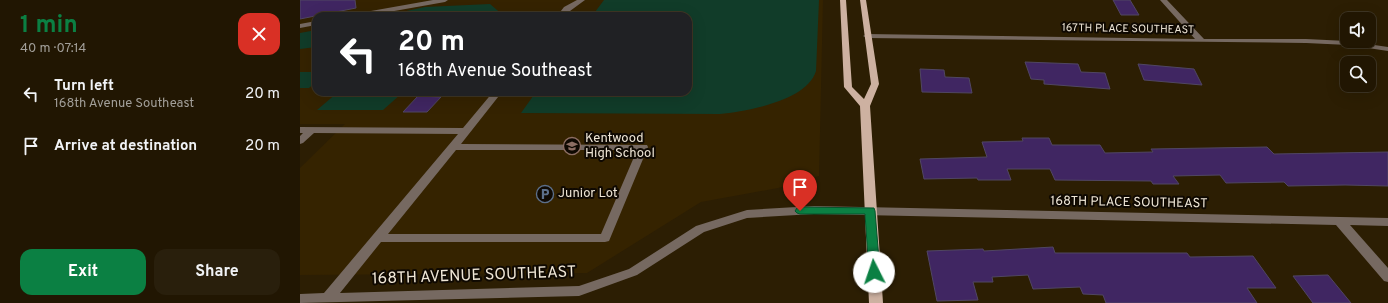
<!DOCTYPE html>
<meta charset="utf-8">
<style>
:root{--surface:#211602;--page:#291f0c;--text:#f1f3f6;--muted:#a29f99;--line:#3e3524;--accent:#0b8043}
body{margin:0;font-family:Overpass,sans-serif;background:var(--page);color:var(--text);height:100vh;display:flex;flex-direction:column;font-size:15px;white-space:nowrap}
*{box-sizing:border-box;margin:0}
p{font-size:13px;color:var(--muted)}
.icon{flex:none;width:22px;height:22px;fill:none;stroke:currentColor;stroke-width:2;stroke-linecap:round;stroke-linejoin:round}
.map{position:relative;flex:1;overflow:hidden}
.sheet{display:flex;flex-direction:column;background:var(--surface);width:300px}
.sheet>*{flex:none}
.banner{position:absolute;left:12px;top:12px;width:380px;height:84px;border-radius:12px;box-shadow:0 4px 16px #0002,0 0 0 1px var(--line);background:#202124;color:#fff;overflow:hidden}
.tools{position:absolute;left:1040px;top:12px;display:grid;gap:8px}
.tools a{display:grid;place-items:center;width:36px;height:36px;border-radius:8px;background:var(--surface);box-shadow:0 4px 16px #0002,0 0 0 1px var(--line);font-size:20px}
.pin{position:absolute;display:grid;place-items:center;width:34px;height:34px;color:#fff;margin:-41px -17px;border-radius:50% 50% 50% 0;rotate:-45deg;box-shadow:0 0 4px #0007}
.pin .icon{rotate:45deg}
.me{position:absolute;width:44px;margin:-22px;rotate:356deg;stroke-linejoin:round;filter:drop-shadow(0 0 3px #0008)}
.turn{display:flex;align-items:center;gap:14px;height:84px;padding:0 20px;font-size:18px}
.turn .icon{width:52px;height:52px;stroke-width:2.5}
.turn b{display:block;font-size:28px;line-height:34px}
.round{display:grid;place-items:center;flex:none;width:42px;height:42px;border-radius:12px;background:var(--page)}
.headline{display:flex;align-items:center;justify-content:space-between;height:68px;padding:0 20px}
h1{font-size:24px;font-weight:700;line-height:30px;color:var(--accent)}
.action{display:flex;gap:8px;margin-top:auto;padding:8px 20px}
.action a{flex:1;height:46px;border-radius:12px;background:var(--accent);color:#fff;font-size:16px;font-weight:700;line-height:46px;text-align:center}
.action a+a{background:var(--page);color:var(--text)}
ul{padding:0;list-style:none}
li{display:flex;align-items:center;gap:12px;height:52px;padding:0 20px}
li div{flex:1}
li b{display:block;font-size:15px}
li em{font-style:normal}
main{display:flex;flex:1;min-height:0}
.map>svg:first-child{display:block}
.built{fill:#352300;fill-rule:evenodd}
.green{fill:#113c29}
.building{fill:#402662;stroke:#504662}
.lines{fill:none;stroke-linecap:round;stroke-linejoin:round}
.minor{fill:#766961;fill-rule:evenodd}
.major{fill:#cdb1a1;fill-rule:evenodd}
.route{fill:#0b8043;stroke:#07532c}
.labels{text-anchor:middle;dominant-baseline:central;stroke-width:4;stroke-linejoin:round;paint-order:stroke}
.far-street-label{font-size:11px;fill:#efe6d6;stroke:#0f0902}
.poi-label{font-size:13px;fill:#efe6d6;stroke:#0f0902;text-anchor:start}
.street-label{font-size:13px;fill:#efe6d6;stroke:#0f0902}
.near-street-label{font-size:16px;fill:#efe6d6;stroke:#0f0902}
</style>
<main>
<section class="sheet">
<div class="headline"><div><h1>1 min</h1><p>40 m · 07:14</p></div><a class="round" style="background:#d93025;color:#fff"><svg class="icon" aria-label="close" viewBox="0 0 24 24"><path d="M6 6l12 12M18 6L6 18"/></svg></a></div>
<ul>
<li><svg class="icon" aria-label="left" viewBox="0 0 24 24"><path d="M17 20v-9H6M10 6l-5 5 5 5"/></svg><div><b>Turn left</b><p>168th Avenue Southeast</p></div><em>20 m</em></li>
<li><svg class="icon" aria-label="arrive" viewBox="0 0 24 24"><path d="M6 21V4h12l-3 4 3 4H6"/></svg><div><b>Arrive at destination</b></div><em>20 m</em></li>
</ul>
<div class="action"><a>Exit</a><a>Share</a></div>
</section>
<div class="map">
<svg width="1088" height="303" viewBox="0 0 1088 303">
<rect width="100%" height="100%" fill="#2c1e03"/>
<path class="built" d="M0,0h523l-4,176 -41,12 -77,14 -114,71 -287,2v-107l45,-44h-45zM16,16h372v76h-372z"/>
<g class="green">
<path d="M304,0h215l-3,71c-9,30 -69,40 -96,43l-199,-1 15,-21h152v-76h-96z"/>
<polygon points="190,4 204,16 175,13 154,16 83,16 125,7"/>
<polygon points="16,30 16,47 0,49 0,33"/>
<polygon points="0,72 16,72 16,82 9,88 0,88"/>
<polygon points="37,93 101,94 83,110 17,110"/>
</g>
<g class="building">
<polygon points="0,0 55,0 56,8 0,19"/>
<polygon points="813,0 830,0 839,15 821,15"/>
<polygon points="725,62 778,64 781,72 805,73 810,89 744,84 744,80 731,79"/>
<polygon points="838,64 894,69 902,85 844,80"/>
<polygon points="620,69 644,70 645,77 669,78 672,93 622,92"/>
<polygon points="118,96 141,97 127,112 103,112"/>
<polygon points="722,138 749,138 752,145 800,145 805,153 853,152 851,149 967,147 974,154 1088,152 1088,186 1045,185 988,186 984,182 926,183 920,175 873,176 879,184 853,184 851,181 755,180 750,169 707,169 711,180 678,180 677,178 624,179 620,159 687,157 682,142 723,141"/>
<polygon points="753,247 755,253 887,253 890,257 953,256 976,288 947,288 957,303 806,303 803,295 783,294 780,287 733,289 728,275 692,277 693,282 673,282 678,300 637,301 627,251 683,249 684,251"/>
<polygon points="1028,275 1051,303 1013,303 993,276"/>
</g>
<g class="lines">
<g class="minor">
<polygon points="133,0 148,0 145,2 66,16 50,16 54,14"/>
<polygon points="277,0 285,0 270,11 265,16 257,16 264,7"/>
<polygon points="860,0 867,0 904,39 1006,39 1047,41 1088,47 1088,51 1048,45 1006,43 567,38 563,36 567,34 895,39"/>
<polygon points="16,21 16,25 0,28 0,24"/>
<path d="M193,92h9l-41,52 186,1 1,2 -39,94 -4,1h-224l-41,51 239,-7 50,-17 67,-43 51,-16 67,-4 574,12v8l-38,-1 38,43v14l-4,-1 -48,-56 -522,-11 -67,4 -43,14 -67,43 -58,21 -279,7v-9l24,-1 134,-159 -144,-1 -11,10 -3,1v-8l3,-3h-3v-6l163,1zM156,150h181l-36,84h-213z"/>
</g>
<polygon class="major" points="540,0 546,0 552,87 564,99 571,84 560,0 566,0 579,84 570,106 583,303 569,303 560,106 544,87"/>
</g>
<polygon class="route" points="500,207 574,208 575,211 580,272 578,276 574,277 570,276 569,272 565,214 500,214 497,213 495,211 497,208"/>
<defs>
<g id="school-ring" transform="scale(0.9)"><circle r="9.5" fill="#0f0902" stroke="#8d6e63" stroke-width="1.5"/><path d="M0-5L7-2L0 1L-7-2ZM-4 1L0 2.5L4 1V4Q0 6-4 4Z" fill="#8d6e63"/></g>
<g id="parking-ring" transform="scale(0.9)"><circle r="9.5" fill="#0f0902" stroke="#5c6f8a" stroke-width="1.5"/><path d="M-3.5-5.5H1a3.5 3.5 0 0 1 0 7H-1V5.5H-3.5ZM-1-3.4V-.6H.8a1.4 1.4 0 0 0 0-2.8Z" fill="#5c6f8a"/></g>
</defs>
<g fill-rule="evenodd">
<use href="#school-ring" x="272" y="146"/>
<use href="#parking-ring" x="245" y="194"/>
</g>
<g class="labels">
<g class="far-street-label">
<text transform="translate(828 29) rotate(1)">167TH PLACE SOUTHEAST</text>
</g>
<g class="poi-label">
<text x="285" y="139">Kentwood<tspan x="285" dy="15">High School</tspan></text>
<text x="258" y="194">Junior Lot</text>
</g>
<g class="street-label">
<text transform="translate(829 203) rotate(1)">168TH PLACE SOUTHEAST</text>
</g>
<g class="near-street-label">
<text transform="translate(174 276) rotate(-2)">168TH AVENUE SOUTHEAST</text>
</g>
</g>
</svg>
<div class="tools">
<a><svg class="icon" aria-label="sound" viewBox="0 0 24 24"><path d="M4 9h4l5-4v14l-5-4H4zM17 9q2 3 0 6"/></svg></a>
<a><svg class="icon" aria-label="search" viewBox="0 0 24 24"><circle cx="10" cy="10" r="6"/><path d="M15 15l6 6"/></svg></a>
</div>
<div class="pin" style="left:500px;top:211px;background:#d93025"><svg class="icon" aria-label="arrive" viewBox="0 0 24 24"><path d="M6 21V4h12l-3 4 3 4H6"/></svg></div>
<svg class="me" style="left:574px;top:272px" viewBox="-20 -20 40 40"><circle r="19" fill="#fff"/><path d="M0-13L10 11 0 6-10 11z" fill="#0b8043"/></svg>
<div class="banner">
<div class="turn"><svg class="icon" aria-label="left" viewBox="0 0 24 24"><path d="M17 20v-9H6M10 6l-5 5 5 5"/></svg><div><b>20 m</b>168th Avenue Southeast</div></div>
</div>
</div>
</main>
